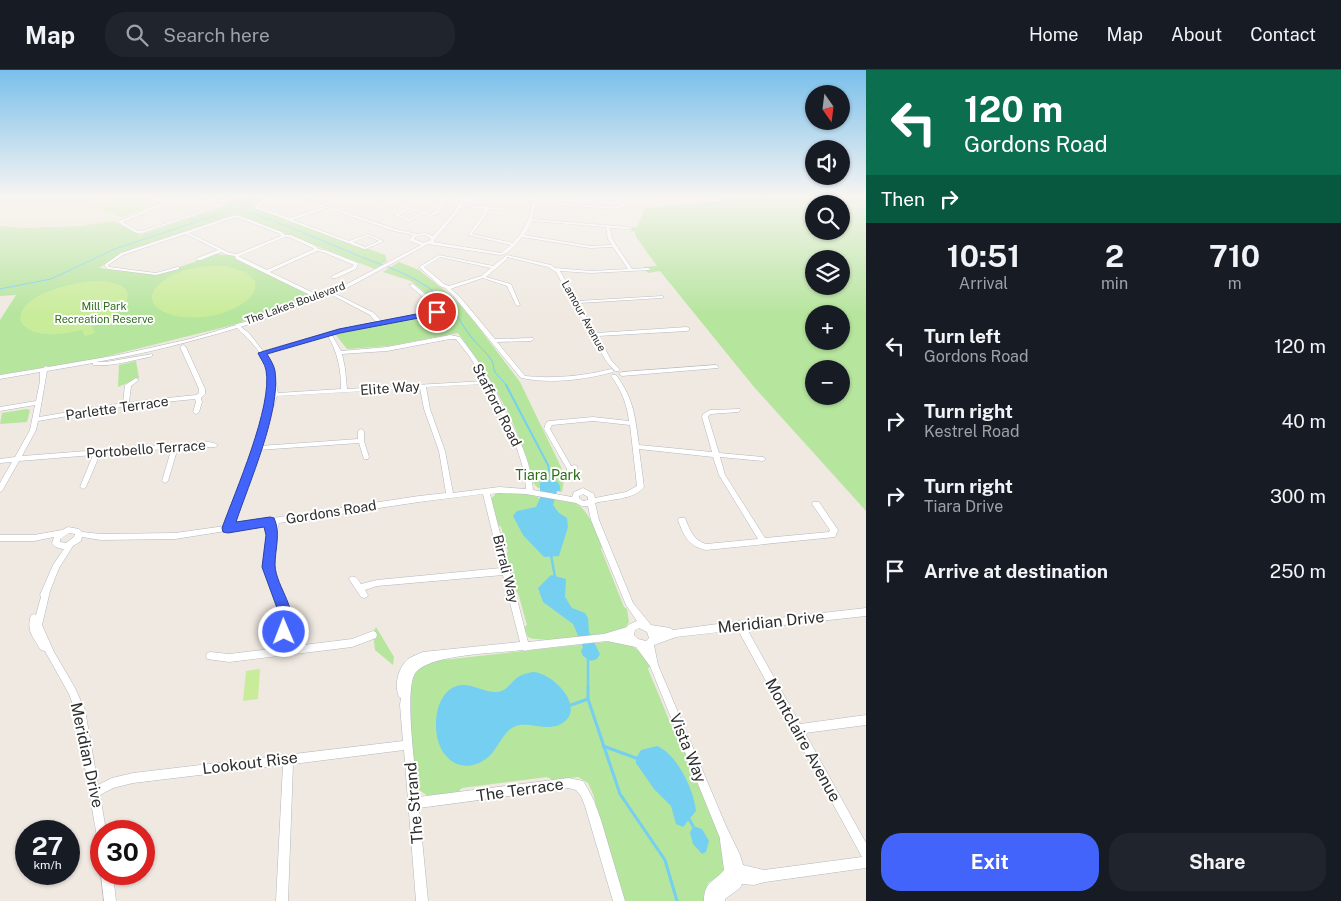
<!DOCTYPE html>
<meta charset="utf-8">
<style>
:root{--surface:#171b24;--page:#20242c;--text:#f1f3f6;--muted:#9ea1a6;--line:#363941;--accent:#4264fb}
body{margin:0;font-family:"Public Sans",sans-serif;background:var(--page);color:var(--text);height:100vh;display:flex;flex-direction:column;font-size:19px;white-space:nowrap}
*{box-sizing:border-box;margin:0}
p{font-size:16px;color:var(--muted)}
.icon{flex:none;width:28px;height:28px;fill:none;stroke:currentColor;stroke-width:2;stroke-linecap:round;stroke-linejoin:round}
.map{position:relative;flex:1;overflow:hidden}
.sheet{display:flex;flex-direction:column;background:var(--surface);width:475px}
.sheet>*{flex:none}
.top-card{background:#0b6e4f;color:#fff;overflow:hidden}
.needle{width:32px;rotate:166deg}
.tools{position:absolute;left:805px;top:15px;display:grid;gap:10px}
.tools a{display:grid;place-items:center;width:45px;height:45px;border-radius:50%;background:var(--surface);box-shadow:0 1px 4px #0004;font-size:25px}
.speed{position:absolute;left:15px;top:750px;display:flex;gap:10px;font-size:25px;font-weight:700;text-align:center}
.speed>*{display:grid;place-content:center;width:65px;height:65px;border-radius:50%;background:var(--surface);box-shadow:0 1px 4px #0004;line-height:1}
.speed small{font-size:12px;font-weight:400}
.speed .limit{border:8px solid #d22;background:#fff;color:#111}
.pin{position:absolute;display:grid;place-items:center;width:42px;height:42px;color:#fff;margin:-21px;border:2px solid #fff;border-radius:50%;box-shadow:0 1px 5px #0007}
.me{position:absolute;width:55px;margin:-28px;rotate:359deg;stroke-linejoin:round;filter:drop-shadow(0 0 4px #0008)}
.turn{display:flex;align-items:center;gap:18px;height:105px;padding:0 15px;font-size:22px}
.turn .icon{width:65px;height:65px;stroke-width:2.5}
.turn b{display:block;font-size:35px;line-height:42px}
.then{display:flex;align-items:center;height:48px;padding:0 15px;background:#0003;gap:10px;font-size:19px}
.eta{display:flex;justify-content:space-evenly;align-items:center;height:85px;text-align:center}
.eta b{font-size:30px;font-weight:700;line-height:35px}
.primary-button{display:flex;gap:10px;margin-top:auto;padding:10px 15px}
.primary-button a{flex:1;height:58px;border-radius:20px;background:var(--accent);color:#fff;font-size:20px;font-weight:700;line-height:58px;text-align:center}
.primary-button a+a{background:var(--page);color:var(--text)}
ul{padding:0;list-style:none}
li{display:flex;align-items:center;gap:15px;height:75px;padding:0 15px}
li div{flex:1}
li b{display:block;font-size:19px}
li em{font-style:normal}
header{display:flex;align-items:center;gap:30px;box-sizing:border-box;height:70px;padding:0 25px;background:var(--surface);border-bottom:1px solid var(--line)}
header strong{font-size:24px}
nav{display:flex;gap:28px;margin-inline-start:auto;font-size:18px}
.search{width:350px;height:45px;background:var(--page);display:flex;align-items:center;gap:12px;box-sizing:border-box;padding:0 18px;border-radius:20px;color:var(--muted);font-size:19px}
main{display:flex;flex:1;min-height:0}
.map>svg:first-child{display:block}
.education{fill:#f0e6d1}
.green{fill:#b6e59e;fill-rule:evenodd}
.pitch{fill:#c9ec9a}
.water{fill:#75cff0}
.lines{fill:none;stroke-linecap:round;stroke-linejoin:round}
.stream-far3{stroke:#75cff0;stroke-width:1}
.stream-far2{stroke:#75cff0;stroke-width:2}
.stream-far1{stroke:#75cff0;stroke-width:2.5}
.stream{stroke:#75cff0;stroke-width:3}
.minor-casing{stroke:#b4b7c1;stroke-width:1}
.minor{fill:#fff;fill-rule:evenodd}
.route{fill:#4264fb;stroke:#2b41a3}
.labels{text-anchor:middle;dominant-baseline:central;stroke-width:4;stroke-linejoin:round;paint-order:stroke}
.far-street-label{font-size:11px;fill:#2e2e2e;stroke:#fff}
.far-park-label{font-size:11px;fill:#2c6e1b;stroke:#fff}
.street-label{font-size:14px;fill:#2e2e2e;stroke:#fff}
.park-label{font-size:14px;fill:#2c6e1b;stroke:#fff}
.near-street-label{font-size:16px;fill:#2e2e2e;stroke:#fff}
</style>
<header>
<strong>Map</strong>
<div class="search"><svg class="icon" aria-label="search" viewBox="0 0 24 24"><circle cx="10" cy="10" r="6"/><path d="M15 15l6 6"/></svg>Search here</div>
<nav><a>Home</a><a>Map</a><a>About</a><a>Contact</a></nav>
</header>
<main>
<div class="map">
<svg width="866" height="831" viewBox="0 0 866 831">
<rect width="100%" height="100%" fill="#efe9e1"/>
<polygon class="education" points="0,128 145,128 161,133 125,148 98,154 25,158 0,156"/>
<g class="green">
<polygon points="236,128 264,128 253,137 385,185 387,191 375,199 235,144 122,184 99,198 157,205 217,184 233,186 312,226 311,227 233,255 96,289 0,305 0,250 16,225 0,226 0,156 25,158 80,156 114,151 140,165 219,138"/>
<path d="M726,128h140v313l-112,-124 -94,-116 -12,2 -5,-6 14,-1 -22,-31v-4h-4v-4h6l8,-19 78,-7zM814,134h27v27h-27zM814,189h27v27h-27zM814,244h27v27h-27zM814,299h27v27h-27z"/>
<path d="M399,192l20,8 35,28 19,22 47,62 41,85 3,12 -2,13 -24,-4 -4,-4c-13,-55 -42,-106 -76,-151l-69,13 -42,3 -11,-14 3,-2 105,-19 -9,-13 -24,-20 -28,-9z"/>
<polygon points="136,291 139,308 118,317 119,295"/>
<polygon points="27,339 30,340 27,352 0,354 2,343"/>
<path d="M496,423c12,0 24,-1 36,1 3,1 6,4 10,5 7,1 12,0 19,0 26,1 33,28 41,48l-1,2 23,58 3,2 2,13 -4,6 -9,4c-17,2 -77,12 -88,5l-4,-10 3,-2 -9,-32 -3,-2 -10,-37 3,-2 -7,-25 -3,-2 -7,-26z"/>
<polygon points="376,557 394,587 393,595 375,580 373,563"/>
<path d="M615,571c21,4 23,8 35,25l-2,3 31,75 5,4 38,95 4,26 -6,7 -12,7 -3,14 1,4h-83l-30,-107 -5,-11 -10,-6 -26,3 -5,-3 -85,11 -4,4 -30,4 -9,-6c-5,-18 -14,-98 -7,-114 4,-8 13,-12 22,-15z"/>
</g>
<g class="pitch">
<polygon points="110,128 133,128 154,134 122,147 89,135"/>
<path d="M226,196l20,6 9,9c2,9 -3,15 -9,20 -16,13 -42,18 -62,16 -22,-1 -47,-16 -21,-36 17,-13 42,-16 63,-15z"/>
<path d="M99,211c53,3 22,35 -7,46l3,6 -10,3 -3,-6c-18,4 -49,10 -61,-8 -6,-29 58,-41 78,-41z"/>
<polygon points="260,599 258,629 243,631 246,601"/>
</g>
<g class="water">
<path d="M551,409c7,2 10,5 9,12h-3l-4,14 6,8 8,5 1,9 -9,29 -15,1 -21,-22 -10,-19 4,-5 19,-4 4,-9v-15l4,-3z"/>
<polygon points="551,505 566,509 565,527 572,538 585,543 588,548 589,562 600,584 597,589 591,591 583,586 581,581 583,577 573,554 543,532 538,518"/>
<path d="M533,602c20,1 55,36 28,52 -16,9 -37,-7 -52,6 -6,6 -11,15 -16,22 -11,14 -32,20 -46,5 -16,-16 -15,-57 5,-69 15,-9 30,5 45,4 10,-1 14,-10 21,-15 5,-3 10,-4 15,-5z"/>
<path d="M657,676c20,8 37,44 39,65l-13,16 -7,-3 -5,-18 -17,-17 -18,-26v-5l5,-8z"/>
<polygon points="693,756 702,759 709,771 706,782 702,784 693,774 690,763"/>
</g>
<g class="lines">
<g class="stream-far3">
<path d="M251,128l-14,10c40,14 79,29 117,46 34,14 62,20 91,47 11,10 17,25 27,37 6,8 15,14 20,23 2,3 1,8 3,11 3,5 9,9 12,14"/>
<polyline points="0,219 51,209 115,179 237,138"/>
</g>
<polyline class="stream-far2" points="506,315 548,395 551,409"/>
<g class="stream-far1">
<polyline points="551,485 555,507"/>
<polyline points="588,587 588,618"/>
</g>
<g class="stream">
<polyline points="588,617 588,629 620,724 665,790 677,831"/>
<polyline points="571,635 588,629"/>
<polyline points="603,676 636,688"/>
<polyline points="689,749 693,756"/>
</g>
<g class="minor-casing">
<g id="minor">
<polygon points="150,128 155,128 167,132 176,128 181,128 123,152 138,161 142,161 223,134 222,132 198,128 223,130 227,134 142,163 136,163 119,153 119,151 163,133"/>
<path d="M264,128h4l-9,9 31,11 37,-12 69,23 21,5 8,-1 8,3 21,-24 8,-14h4l-9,15 -22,26 -1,3h-1l68,11 10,-8 -43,-10 15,-21 1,-5 -17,-2 1,-9h4l-2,7 30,3 2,1 -2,1 -12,-1 -1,5 -15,20 41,9c12,-13 18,-27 20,-45h4l-1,3 77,6c9,-2 16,-9 25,-9l-18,10 -7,1 -77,-6 -4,16 96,8 2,1 -2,1 -18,-1 2,11 20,30 16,-1 2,1v1l-59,3 -31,-2 17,30 85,-5 2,1 -2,1 -83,5 17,30 91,-6 3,2 -3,2 -89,5 13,24 9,10 -1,1h-4l-9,-10 -50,-89 -8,-5 -41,-10v2l-21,18 25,7 9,21 -2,1 -2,-1 -9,-19 -24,-8 -30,10 -2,1 9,8 35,42 38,-1 1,1 -3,2 -34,1 28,34c28,3 59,0 86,-7l3,2 -1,1c-29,8 -62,12 -92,6l-65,-79 -11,-11 -5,-2 -21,-19 20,-12 54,11 14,-11 44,10 4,3 36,3 37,-2 -15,-22 -23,1 -68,-11c-6,7 -13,17 -22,18l-72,-11 -81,44 -25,9v2h-4l-77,28 8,6 14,18 74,-21 39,-8 -6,-7 -36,-19v-1l2,-1 38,19 7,8 53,-10 -3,-7 -22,-19 4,-1 22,18 4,10v1l-107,22 9,16 46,-4 63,-12 10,2c11,14 22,29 31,45 5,9 10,21 15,31 13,25 25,49 27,77l39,7 2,-5 9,-4 11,6 1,4 31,-6 11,-6 -7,-61 -37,-4 -41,4 -2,4 21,37 4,-1 3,2 -5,3v5l-3,2 -3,-2v-6l-23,-40 2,-6 3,-2 44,-4 36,4c-2,-17 -8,-32 -18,-45l1,-1h4c18,24 19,42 23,70l73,7 -10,-35 1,-3 7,-4 30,-1 1,1 -3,2 -27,2 -2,1 -1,2 11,36 44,4 3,2 -3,2 -43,-4 5,18 40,63 64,-6 1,-2 -18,-26 1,-2h6l19,28 -3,7 -129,13c-18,-4 -22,-14 -28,-30l1,-2h6c5,12 8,22 21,26l52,-5 -39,-64 -6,-18 -74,-8 5,38c-10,13 -34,12 -49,16l4,17 34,83 18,22 19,3 3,2 67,-9 2,1 124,-14v8l-119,13 53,95 66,-9v10l-61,8 61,110v25l-101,14 -11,3 -12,-1 -2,4 -15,11v2h-21c0,-19 10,-19 20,-31l-4,-30v-2l-70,-172 -14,-19 -29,-6 -79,9 -3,1 -2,-1c-25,3 -91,4 -107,22 -13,15 0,103 2,125l151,-19 14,3 5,8 6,12 7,19 24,81h-12l-28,-95 -4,-10 -5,-6 -7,-2 -150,20 9,93h-12l-12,-151 -111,14 -5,137h-12l7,-136 -150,18 -20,5 -13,7 6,36h-5v5l-4,-1 -1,-4 -21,-121 -6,-16 -24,-43 -4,-1c-8,-13 -15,-19 -10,-35l3,-1 2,1 5,-18 -1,-2 13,-30 11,-16c-5,-1 -9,-1 -12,-6l2,-6 -20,4h-34v-6h34l28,-5 6,-3 11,2 3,3 19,2 74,-1 50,-7 46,-129 -3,-2 4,-2c-2,-11 -3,-25 -9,-35 -6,-11 -17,-21 -26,-30 -47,14 -93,26 -141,34h10l46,-8v2l-2,1c-18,3 -38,10 -57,8v-2l-46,8 -8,46 84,-14 2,-18 11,-7 3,2 -8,6 -2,16 67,-7 3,-2v-4l-19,-42 3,-2 3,2 19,42v5l-4,4 1,4 -3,10 -3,2 -3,-2 3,-10 -1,-3 -61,6 -96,16 -2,9 -14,26 143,-11c15,2 41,-8 53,0l-3,2h-13l-27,3 1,4 -8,27 -3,2 -3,-2 8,-27 -1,-4 -4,-1 -65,5 -14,33 -3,2 -3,-2 13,-32 -74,6 -17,30 -2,1v-9l12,-21 -12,1v-4l15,-2 15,-27 5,-25 -35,6v-4l36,-6 4,-20v-9l-40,7v-4l43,-7 3,-2 2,1 70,-12 72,-16 46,-14v-1l14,-3 64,-24 -78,-38 -1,-3 -7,-1 -7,-3 -20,8h-4v-2l21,-8 -32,-16 -63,21 -15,10 1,2 47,6 21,-6h2v2l-23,6 -48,-6 -4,-4 17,-12 111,-37h8l42,16 3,3h6l25,11 2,3 7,1 33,13v1l-2,5 -20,9h-4v-2l20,-9 2,-2 -31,-13 -6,-1 -47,21 48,23 25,-9 78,-41 -11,-4 -1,-1 4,-5 -19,-4 -67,-23 -34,12 56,21 19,-7 16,7 -18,8h-2l-109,-41v-2zM233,148h6l41,16 1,2 -44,18 -7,-1 -41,-20zM532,151l74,6 2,12 4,6 -22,1 -66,-11zM425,165l5,3 1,2 -8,3 -9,-4 2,-3zM368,166l11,5 -14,6 -12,-5zM285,167h4l24,11 1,1 -47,21 -27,-13 -1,-1zM440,187l51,11 -10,8 -32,10 -5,-2 -20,-17zM328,266c10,17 13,34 13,53l-63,4c-3,-13 -4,-29 -13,-39zM450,269h6l14,18 14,24 -137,8 -2,-21 -3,-14 45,-3zM485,314c17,32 39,68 41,105l-27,-2 -46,6 -8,-42 -15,-42 -4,-22zM420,318l4,21 15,42 7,42 -27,3 -186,28 25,-74 101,-7 5,16h4l1,-2 -5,-16v-10l-3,-2 -3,2v8l-98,7 17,-50zM499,423l27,1 50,9 6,3h6l3,14 35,85 11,16 -9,4 -1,2 -23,7 -76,8 -38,-148zM483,424l18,74 -124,12 -16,4c-3,-4 -5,-9 -11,-7l-1,2 12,18 3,1 3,-1 1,-2 -3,-5 12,-4 126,-11 17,67 -97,10c-5,2 -10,4 -15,7 -10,9 -14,26 -9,38l2,1 -1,7 3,36 -270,32 -21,5 -14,7 -13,-75 -10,-22 -21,-36 -12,-27 8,-34 9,-23 14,-22 8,-5 1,-4 19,3 74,-1 96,-15 -3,11 -3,32 14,41v40l-50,6 -19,-2 -3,1 -1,3 1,3 22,3 123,-15 24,-9 1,-3 -1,-3 -3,-1 -21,8 -65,8v-39l-14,-41 3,-32 3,-12 140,-21zM583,424l5,3v3l-5,1 -4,-3v-2zM69,463l6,1 -1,3 -8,6 -6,-1v-3zM639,558l8,4 2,6 -3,3 -8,-2 -4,-4 1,-5zM738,560l124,227 -98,13 -21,-5 -3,-10 -14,-29 -68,-161 -4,-20 22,-8z"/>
<path d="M302,128c9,0 17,5 25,5 6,0 13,-5 20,-5l-19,7z"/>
<path d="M376,128h5l49,16 5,-2 8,-14h4l-10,16 -7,2 -6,-2 -15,7 -15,-6 12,-7zM409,139l12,4 -12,6 -10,-4z"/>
<polygon points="716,295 719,297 718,298 622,306 619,304 622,302"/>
<polygon points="101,804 113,804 116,831 104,831"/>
</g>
</g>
<use href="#minor" class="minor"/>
</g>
<linearGradient id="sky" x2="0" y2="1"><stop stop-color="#7abfeb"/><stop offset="0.52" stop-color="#f8f5f2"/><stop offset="1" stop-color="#f8f5f2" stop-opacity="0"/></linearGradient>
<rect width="866" height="244" fill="url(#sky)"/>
<path class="route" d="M437,240l3,1v3l-100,19 -73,21c3,5 7,11 8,17 6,40 -26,112 -39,151l34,-5 4,1c7,15 1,31 1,47 1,23 26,46 14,72l-5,2 -6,-2 -2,-5 1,-24 -15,-41 4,-32 -2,-8 -36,6 -5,-1 -1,-4c13,-36 51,-122 44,-158 -1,-6 -6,-12 -8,-17l81,-24z"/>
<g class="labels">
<g class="far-street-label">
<text transform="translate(295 233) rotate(-20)">The Lakes Boulevard</text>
<text transform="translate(584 246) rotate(61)">Lamour Avenue</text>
</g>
<g class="far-park-label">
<text x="104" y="236">Mill Park<tspan x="104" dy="13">Recreation Reserve</tspan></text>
</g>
<g class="street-label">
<text transform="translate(390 318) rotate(-4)">Elite Way</text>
<text transform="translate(497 335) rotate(63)">Stafford Road</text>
<text transform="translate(117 338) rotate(-8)">Parlette Terrace</text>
<text transform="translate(146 379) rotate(-4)">Portobello Terrace</text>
<text transform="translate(331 442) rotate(-9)">Gordons Road</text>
<text transform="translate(506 499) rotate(76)">Birrali Way</text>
</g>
<g class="park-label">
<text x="548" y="405">Tiara Park</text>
</g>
<g class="near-street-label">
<text transform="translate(771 552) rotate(-6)">Meridian Drive</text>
<text transform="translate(803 670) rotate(61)">Montclaire Avenue</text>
<text transform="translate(688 678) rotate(68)">Vista Way</text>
<text transform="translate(87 685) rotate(78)">Meridian Drive</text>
<text transform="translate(250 693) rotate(-7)">Lookout Rise</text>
<text transform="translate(520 720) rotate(-8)">The Terrace</text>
<text transform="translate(414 733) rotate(-95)">The Strand</text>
</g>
</g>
</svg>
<div class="tools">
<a><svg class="needle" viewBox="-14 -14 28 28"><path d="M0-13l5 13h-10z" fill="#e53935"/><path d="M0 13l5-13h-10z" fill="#9ea1a6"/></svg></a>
<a><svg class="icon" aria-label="sound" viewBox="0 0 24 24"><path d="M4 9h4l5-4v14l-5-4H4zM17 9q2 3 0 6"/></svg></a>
<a><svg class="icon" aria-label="search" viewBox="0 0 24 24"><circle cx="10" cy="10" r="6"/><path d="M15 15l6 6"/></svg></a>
<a><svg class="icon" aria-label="layers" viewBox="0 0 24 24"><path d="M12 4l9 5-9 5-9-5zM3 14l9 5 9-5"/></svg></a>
<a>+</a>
<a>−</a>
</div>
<div class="speed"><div>27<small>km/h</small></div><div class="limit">30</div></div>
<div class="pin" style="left:437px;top:242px;background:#d93025"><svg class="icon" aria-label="arrive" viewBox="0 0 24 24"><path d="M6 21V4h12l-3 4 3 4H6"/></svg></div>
<svg class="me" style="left:284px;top:562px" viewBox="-20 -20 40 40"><circle r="17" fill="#4264fb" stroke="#fff" stroke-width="3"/><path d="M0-11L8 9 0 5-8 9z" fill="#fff"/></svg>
</div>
<section class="sheet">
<div class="top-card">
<div class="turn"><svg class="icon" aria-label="left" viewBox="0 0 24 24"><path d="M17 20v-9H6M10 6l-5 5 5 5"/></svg><div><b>120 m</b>Gordons Road</div></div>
<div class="then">Then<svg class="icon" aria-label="right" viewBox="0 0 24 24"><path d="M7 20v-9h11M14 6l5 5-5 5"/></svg></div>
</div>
<div class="eta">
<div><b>10:51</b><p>Arrival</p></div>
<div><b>2</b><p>min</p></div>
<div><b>710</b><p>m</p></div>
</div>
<ul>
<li><svg class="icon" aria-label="left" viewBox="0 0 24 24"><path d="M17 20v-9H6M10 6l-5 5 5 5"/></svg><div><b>Turn left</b><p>Gordons Road</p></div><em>120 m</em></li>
<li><svg class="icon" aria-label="right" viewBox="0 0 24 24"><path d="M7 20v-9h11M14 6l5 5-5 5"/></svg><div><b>Turn right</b><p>Kestrel Road</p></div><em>40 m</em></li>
<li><svg class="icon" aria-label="right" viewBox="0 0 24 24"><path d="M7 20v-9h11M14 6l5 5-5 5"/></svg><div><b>Turn right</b><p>Tiara Drive</p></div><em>300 m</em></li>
<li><svg class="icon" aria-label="arrive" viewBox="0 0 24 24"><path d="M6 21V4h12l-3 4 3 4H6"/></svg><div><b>Arrive at destination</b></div><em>250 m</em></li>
</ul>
<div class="primary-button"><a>Exit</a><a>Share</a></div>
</section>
</main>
